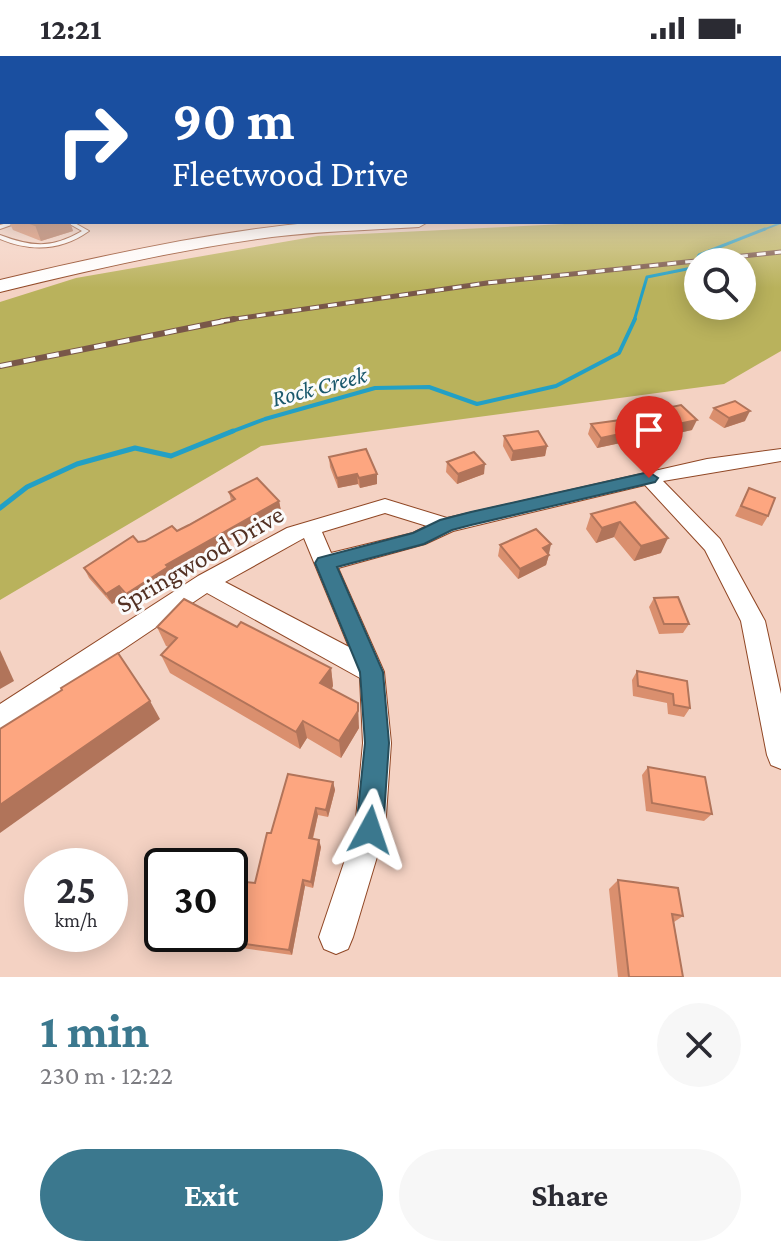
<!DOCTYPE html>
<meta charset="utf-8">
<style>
:root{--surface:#fff;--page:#f7f7f7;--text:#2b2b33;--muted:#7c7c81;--accent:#3b788e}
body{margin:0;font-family:"Crimson Pro",serif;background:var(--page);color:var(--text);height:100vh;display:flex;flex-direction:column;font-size:30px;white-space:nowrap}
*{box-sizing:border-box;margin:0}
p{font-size:26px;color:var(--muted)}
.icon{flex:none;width:44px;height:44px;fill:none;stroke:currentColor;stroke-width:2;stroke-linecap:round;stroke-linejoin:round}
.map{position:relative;height:921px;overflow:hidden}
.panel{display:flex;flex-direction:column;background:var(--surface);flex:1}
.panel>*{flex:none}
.guide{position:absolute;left:0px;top:0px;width:782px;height:168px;box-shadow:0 4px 20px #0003;background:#1a4fa0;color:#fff;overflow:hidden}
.fabs{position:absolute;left:684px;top:192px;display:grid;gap:16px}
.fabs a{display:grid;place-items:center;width:72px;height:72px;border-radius:50%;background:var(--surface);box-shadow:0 4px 20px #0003;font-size:40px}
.speed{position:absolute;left:24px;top:792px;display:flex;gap:16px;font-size:40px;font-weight:700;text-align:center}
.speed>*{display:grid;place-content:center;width:104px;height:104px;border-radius:50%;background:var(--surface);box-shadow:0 4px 20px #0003;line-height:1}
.speed small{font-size:20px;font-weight:400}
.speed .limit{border:4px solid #111;border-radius:12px;background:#fff;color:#111}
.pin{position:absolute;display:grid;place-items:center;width:68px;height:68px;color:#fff;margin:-82px -34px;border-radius:50% 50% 50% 0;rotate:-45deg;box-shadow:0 0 8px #0007}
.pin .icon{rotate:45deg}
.me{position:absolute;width:88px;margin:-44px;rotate:5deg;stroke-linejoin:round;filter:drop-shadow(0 0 6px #0008)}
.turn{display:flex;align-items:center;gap:28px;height:168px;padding:0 40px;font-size:36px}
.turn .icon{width:104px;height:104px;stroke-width:2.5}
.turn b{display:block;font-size:56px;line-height:68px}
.round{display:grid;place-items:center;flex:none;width:84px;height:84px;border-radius:42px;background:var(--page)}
.headline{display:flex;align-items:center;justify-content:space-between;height:136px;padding:0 40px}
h1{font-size:48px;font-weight:700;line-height:60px;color:var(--accent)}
.cta{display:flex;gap:16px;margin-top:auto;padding:16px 40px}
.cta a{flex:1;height:92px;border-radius:48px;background:var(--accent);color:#fff;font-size:32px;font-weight:700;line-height:92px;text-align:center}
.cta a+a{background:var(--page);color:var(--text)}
.status{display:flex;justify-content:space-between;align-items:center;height:56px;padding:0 40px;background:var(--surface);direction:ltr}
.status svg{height:22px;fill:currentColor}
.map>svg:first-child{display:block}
.green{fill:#b9b25c;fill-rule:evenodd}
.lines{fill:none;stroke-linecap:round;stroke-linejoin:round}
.stream-far3{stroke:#23a0c5;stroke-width:2}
.stream-far2{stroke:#23a0c5;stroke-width:3}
.stream-far1{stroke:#23a0c5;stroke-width:4}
.stream{stroke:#23a0c5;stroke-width:5}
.service-casing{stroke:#904725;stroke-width:2}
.minor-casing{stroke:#904725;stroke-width:2}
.primary-casing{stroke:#904725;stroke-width:2}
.service{fill:#fff;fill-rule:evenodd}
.minor{fill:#fff;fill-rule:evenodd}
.primary{fill:#fff;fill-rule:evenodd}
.rail-far1-casing{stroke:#795749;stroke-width:5}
.rail-casing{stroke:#795749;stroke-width:6}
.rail-far1{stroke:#fbfbfb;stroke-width:3;stroke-dasharray:9;stroke-linecap:butt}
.rail{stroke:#fbfbfb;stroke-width:4;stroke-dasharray:12;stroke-linecap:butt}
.wall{fill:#da8f6e}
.shaded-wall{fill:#b1745a}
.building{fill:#fda680;stroke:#b1745a;stroke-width:2}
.route{fill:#3b788e;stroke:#264e5c;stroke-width:2}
.labels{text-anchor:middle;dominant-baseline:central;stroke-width:6;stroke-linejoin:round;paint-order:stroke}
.far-water-label{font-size:24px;font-style:italic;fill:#1a586c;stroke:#fbfbfb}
.street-label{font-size:26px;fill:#533123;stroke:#fbfbfb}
</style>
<div class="status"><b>12:21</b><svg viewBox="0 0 49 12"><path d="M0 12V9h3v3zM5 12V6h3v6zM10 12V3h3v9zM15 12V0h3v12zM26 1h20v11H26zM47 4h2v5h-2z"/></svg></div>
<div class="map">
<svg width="781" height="921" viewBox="0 0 781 921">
<rect width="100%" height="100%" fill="#f4d2c3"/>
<path class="green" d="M781,162v133l-57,33 -463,62 -261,154v-298l76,-24 242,-42 288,-14h174zM698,206h44v44h-44z"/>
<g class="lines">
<polyline class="stream-far3" points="760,175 781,167"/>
<polyline class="stream-far2" points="634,265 647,221 692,212 699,199 765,173"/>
<polyline class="stream-far1" points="228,377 265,363 375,332 429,331 477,348 556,330 619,297 635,263"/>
<polyline class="stream" points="0,452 27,431 77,408 135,392 171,400 233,375"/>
<g class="service-casing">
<g id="service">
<polygon points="11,166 20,166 0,173 0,169"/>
<path d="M66,166h7l16,9c-28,20 -58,21 -89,8v-4c32,12 51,14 82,-4z"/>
</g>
</g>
<g class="minor-casing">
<g id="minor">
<rect x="0" y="149" width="2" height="6"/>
<path d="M781,393v12l-118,20 57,58 45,82 16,73v75l-10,-4 -4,-10 -26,-134 -36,-71 -60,-65 -192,46 -28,13 -87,24 46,104 7,71 -6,87 -32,107 -5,12 -12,5 -12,-5 -5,-12 36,-107 8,-87 -3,-65 -153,-85 -207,139v-28l198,-128 89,-48 98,-29 62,19 260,-59zM385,457l42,13 -14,7 -82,20 -9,-21zM304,482l45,109 -124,-65z"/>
</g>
</g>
<g class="primary-casing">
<g id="primary">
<rect x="780" y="147" width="1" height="10"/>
<path d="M317,166h111l-9,5c-49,3 -98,4 -147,10 -92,12 -182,33 -272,55v-12c105,-25 210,-48 317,-58z"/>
</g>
</g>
<use href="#service" class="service"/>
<use href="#minor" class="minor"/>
<use href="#primary" class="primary"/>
<g class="rail-far1-casing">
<polyline id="rail-far1" points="221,265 487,227 781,196"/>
</g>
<g class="rail-casing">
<polyline id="rail" points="0,310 234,263"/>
</g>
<use href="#rail-far1" class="rail-far1"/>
<use href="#rail" class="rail"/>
</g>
<g class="wall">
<polygon points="9,166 70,166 73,175 41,185 13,174"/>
<polygon points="714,352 745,365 724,372 709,362"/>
<polygon points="632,359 692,374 660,381 658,379 597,392 588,378 591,368 631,363"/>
<polygon points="504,380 547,390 545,400 511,405 503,390"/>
<polygon points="329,401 377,418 377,428 360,432 358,428 338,432 330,411"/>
<polygon points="447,406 484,418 457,428 446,416"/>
<polygon points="749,432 768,460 762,470 735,460"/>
<polygon points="229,436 279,445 281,455 171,518 172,521 131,548 124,540 112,548 89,522 84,512 138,486 177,475 231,445"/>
<polygon points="635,446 661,497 634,505 614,481 596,487 586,473 591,458"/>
<polygon points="500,489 549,498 546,509 518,523 498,500"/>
<polygon points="654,542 689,568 683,577 659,578 649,551"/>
<polygon points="157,571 237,571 331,612 333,630 332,633 359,672 341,702 307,682 300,693 170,617 161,599 169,591 166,590"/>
<polygon points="637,615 687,625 690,652 684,661 668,658 667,647 633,640 632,624"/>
<polygon points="648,711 712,758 704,765 646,755 642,719"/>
<polygon points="333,726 335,734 328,761 318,759 313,783 321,791 313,832 305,830 292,899 235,891 231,886 255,827"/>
<polygon points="618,824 683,860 674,866 683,921 618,921 609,833"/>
</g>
<g class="shaded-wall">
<polygon points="45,166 70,166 73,175 41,185 35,169"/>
<polygon points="750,355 745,365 724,372 729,362"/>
<polygon points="697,364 692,374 660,381 664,371"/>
<polygon points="662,369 658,379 597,392 601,382"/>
<polygon points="547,390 545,400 511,405 513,395"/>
<polygon points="485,408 484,418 457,428 458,418"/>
<polygon points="357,418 358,428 338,432 337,422"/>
<polygon points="377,418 377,428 360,432 359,422"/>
<polygon points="279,445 281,455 171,518 172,521 131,548 126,538 166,509"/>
<polygon points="620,466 614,481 596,487 602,472"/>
<polygon points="668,482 661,497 634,505 641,490"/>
<polygon points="551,488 549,498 543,492"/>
<polygon points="549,499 546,509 518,523 520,513"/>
<polygon points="119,530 124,540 112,548 106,538"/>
<polygon points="0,594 14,625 0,633"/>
<polygon points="331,612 333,630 323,644 320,627"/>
<polygon points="150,645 160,663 0,777 0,749"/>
<polygon points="358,647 359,672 341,702 339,685"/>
<polygon points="303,665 307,682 300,693 296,676"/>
<polygon points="333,726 335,734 328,761 326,754"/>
<polygon points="316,752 318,759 311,789 309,782"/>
<polygon points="319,784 321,791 313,832 311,826"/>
<polygon points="303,824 305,830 292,899 289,894"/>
</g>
<g class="building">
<polygon points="27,166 45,166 35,169"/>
<polygon points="735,345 750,355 729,362 714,352"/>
<polygon points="681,349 697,364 664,371 662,369 601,382 591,368 635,362 632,359"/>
<polygon points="538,375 547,390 513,395 504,380"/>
<polygon points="366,393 377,418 359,422 357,418 337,422 329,401"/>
<polygon points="474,396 485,408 458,418 447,406"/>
<polygon points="257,422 279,445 166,509 168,511 126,538 119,530 106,538 84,512 133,480 138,486 145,485 172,470 177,475 189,469 235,443 229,436"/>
<polygon points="749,432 775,442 768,460 741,450"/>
<polygon points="635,446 668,482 641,490 620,466 602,472 591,458"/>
<polygon points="536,473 551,488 543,492 549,499 520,513 500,489"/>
<polygon points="678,541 689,568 664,568 654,542"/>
<polygon points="184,543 237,571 241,566 331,612 320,627 358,647 358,655 339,685 303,665 296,676 161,599 177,582 157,571"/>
<polygon points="118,597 150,645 0,749 0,673 62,634 61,632"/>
<polygon points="637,615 687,625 690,652 674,649 673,638 638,630"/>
<polygon points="648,711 705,721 712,758 652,747"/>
<polygon points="288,718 333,726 326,754 316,752 309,782 319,784 311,826 303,824 289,894 231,886 246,826 255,827 267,777 271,777"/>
<polygon points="618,824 678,832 683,860 672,858 683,921 629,921"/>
</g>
<linearGradient id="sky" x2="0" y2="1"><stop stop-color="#59acda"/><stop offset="0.44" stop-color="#faebe4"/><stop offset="1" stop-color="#faebe4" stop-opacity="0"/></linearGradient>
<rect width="781" height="232" fill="url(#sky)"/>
<polygon class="route" points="649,416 658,422 655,426 471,469 452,474 424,488 337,511 383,616 389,687 383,774 379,784 370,788 360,784 356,774 365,687 360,616 315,507 318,502 413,477 440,464 471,456"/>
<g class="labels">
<g class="far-water-label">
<text transform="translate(319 330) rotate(-15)">Rock Creek</text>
</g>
<g class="street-label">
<text transform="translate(200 503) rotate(-30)">Springwood Drive</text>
</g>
</g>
</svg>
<div class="fabs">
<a><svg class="icon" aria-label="search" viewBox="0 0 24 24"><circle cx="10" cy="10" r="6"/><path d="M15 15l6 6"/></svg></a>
</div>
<div class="speed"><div>25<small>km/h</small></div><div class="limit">30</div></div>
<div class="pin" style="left:649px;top:422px;background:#d93025"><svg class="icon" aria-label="arrive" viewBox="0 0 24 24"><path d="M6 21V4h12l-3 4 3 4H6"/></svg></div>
<svg class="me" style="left:370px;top:774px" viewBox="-20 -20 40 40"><path d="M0-17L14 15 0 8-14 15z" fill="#3b788e" stroke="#fff" stroke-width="4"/></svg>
<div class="guide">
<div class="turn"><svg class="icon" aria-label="right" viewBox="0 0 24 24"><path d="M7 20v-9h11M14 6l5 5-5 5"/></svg><div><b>90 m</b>Fleetwood Drive</div></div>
</div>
</div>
<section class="panel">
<div class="headline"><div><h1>1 min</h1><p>230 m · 12:22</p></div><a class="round"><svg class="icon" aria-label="close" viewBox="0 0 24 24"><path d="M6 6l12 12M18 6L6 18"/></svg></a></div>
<div class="cta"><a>Exit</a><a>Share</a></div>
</section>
